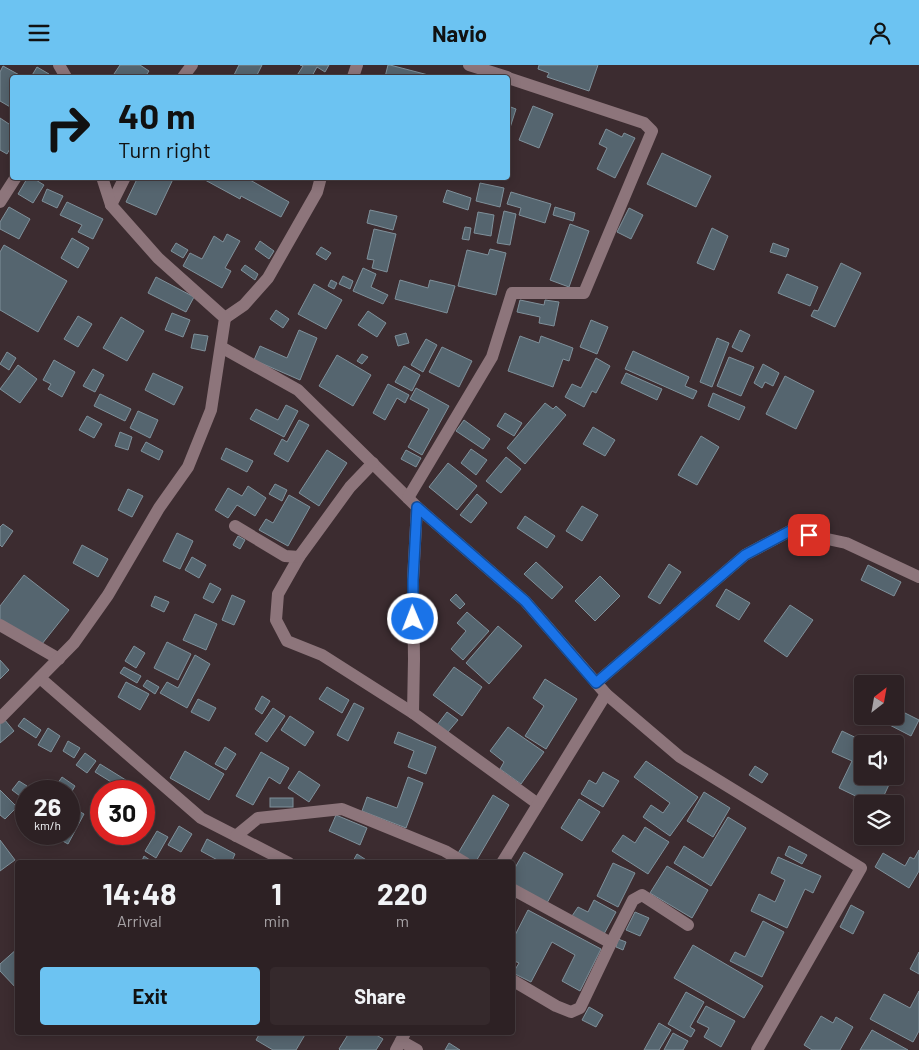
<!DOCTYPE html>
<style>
:root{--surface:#2d2124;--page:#35292c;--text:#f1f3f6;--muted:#a7a3a6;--line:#483e41;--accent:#6cc3f2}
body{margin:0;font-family:Barlow,sans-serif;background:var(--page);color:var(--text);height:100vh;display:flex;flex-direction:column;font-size:19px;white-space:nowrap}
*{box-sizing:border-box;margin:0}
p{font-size:16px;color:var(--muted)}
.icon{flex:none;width:28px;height:28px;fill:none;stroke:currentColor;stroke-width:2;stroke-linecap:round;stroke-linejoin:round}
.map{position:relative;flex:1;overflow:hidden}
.details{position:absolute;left:15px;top:795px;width:500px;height:175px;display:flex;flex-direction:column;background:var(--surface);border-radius:5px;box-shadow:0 2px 12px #0003,0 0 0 1px var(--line)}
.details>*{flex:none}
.top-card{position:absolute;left:10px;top:10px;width:500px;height:105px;border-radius:5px;box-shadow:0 2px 12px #0003,0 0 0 1px var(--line);background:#6cc3f2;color:#111;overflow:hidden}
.needle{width:32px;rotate:31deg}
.buttons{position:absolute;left:854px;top:610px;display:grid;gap:10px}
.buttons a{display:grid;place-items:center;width:50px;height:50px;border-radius:5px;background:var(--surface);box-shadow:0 2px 12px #0003,0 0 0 1px var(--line);font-size:25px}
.speed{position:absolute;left:15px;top:715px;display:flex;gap:10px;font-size:25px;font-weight:700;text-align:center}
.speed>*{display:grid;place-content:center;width:65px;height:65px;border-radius:50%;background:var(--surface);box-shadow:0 2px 12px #0003,0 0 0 1px var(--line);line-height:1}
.speed small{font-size:12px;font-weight:400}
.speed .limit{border:8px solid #d22;background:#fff;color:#111}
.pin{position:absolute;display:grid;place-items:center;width:42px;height:42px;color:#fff;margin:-21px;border-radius:10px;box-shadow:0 2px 8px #0006}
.me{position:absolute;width:55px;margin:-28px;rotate:359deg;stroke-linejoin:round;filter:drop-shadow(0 0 4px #0008)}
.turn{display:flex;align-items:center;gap:18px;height:105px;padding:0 25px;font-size:22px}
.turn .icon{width:65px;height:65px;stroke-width:2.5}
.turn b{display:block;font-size:35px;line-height:42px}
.eta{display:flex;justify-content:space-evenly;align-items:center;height:85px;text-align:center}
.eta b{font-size:30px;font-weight:700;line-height:35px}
.button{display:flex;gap:10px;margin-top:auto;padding:10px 25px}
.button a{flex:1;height:58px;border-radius:5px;background:var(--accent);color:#111;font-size:20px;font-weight:700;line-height:58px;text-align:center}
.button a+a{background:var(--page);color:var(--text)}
header{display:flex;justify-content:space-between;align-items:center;height:65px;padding:0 25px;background:var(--accent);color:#111;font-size:22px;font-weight:700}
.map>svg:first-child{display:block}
.building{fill:#55656f;stroke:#7f909a}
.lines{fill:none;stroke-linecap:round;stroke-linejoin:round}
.minor{stroke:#8d757b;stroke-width:12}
.route-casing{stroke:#114b97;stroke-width:12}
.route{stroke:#1a73e8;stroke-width:9}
</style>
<header><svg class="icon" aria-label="menu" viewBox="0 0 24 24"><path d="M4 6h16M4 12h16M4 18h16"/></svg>Navio<svg class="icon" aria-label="person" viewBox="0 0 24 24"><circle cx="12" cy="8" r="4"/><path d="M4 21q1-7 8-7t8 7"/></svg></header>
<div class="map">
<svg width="919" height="985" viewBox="0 0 919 985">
<rect width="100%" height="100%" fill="#3c2c30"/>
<g class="building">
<polygon points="120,0 140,0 149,6 145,12 112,12"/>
<polygon points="239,0 262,0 256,12 238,12 234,10"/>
<polygon points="300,0 329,0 325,7 317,2 312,11 314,12 296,12 303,1"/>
<polygon points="388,0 390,0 436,12 385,12"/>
<polygon points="539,0 598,0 589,26 547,12 549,8 538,4"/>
<polygon points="3,1 23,12 12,12 12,43 0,36 0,7"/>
<polygon points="37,2 49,9 48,12 31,12"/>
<polygon points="508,41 516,44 508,69"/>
<polygon points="533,41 553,49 539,83 519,75"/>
<polygon points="0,53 12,61 12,80 7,89 0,85"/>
<polygon points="606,64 622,72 624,68 635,73 615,113 597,104 607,83 599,79"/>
<polygon points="662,88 711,111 696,142 647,119"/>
<polygon points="28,112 31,112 44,120 33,138 18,129"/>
<polygon points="138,112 174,112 156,150 126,137"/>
<polygon points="206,112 252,112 250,115 289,137 281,152 241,131 240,134 205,115"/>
<polygon points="480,118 504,123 500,142 476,136"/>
<polygon points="47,124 63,131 57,143 42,136"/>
<polygon points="447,125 471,133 468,145 443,137"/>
<polygon points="511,127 551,139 545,158 519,150 521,143 507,139"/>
<polygon points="67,137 103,154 93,174 78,167 82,160 60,150"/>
<polygon points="9,142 30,154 19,174 0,164 0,157"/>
<polygon points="555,142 575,148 573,156 553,150"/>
<polygon points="629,143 643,150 631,174 617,167"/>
<polygon points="370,145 397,151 393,165 367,158"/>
<polygon points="504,146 516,149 510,180 497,178"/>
<polygon points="478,147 494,150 491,171 474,168"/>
<polygon points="570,159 589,166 569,222 550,215"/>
<polygon points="465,162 471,163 469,175 462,174"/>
<polygon points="712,163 728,171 714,205 697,198"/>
<polygon points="374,164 396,169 387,207 372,203 374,195 367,194"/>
<polygon points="227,169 240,176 225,203 231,206 222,223 183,201 190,188 202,194 214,171 223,177"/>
<polygon points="72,173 89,183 78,203 61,193"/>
<polygon points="260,176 274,186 269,194 255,184"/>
<polygon points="176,178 188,185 183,193 171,186"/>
<polygon points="773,178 789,184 786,192 770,187"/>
<polygon points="4,180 67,216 38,267 0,245 0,187"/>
<polygon points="321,182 331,188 326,195 316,189"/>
<polygon points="490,184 506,188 496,230 458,221 467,185 488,190"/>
<polygon points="841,198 861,208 835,262 811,251 814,245 818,246"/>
<polygon points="245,200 258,209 255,215 241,205"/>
<polygon points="363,203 376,209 371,222 388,230 383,239 353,226"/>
<polygon points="787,209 818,222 810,241 778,228"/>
<polygon points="343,211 353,216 350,224 339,219"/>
<polygon points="156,212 194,232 186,247 148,228"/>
<polygon points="331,215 337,218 334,224 328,221"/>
<polygon points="400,215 428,223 430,215 455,221 447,248 395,234"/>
<polygon points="314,219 342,235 326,264 298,249"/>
<polygon points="520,235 544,240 545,235 559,237 554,261 539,258 540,252 517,247"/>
<polygon points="276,245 289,254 283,263 270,254"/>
<polygon points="368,246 386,258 377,272 358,260"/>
<polygon points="172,248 190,255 183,272 165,265"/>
<polygon points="78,251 92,259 78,282 64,274"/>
<polygon points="121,252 144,266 127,296 103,283"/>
<polygon points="591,255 608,262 597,289 580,282"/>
<polygon points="299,265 317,273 300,315 254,295 260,281 287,293"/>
<polygon points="740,265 750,270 742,287 732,282"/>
<polygon points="406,268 409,278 398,281 395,271"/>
<polygon points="194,269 208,271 205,286 191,283"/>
<polygon points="520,271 539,278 541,271 573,283 569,296 563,294 553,322 508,306"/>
<polygon points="717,273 729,278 712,322 700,317"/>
<polygon points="426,274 437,280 423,307 411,300"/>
<polygon points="442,282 472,296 459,322 429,307"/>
<polygon points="633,286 689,312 685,321 697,326 693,334 625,304"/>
<polygon points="7,287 16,293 9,305 0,299"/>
<polygon points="362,289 368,292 362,299 357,296"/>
<polygon points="337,290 371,310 353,341 319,321"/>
<polygon points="729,292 754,302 741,331 717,321"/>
<polygon points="596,293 610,301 596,328 592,326 584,342 565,332 572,319 581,323"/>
<polygon points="54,295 75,307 62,332 48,324 51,319 43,315"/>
<polygon points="763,299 779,308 773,321 765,317 762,323 754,318"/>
<polygon points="18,300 37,314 20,338 0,324"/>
<polygon points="404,301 420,310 412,326 395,317"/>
<polygon points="93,304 104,310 95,327 83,321"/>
<polygon points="153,308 183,322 174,340 145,325"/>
<polygon points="626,308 662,324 657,335 621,318"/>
<polygon points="785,311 814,326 796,364 766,349"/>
<polygon points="388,319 409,330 405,338 397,333 385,355 373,348"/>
<polygon points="416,323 449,341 422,390 408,382 429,344 410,334"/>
<polygon points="713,328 745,342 739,355 708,341"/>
<polygon points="100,329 131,344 125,356 94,341"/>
<polygon points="545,338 553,344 556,341 566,350 525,399 507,383"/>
<polygon points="286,340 298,346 284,372 250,354 256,344 278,355"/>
<polygon points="138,346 158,355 150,373 130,363"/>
<polygon points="505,348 522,358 514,371 497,361"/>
<polygon points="87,351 102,359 94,373 79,365"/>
<polygon points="299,355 309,360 288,397 274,389 282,374 287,377"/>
<polygon points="464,355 490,374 483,384 456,366"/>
<polygon points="593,362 615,375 605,391 583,379"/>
<polygon points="120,367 132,372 128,385 115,381"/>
<polygon points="701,371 719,382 697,420 678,410"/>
<polygon points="146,377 163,386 159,395 141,386"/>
<polygon points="226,383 253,396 247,407 221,394"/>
<polygon points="471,384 487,395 476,410 461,398"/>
<polygon points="327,385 347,398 319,441 299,428"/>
<polygon points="406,385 421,393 416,402 401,394"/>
<polygon points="506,392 521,404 501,428 486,416"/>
<polygon points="448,398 477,421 457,445 429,422"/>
<polygon points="275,419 287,425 282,436 269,429"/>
<polygon points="248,421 266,433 255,451 237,440 228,453 215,445 228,423 242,431"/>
<polygon points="128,424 143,431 132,452 118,445"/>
<polygon points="477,429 487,438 471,458 460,450"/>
<polygon points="289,430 310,442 288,481 259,465 266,454 273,458"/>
<polygon points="582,441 598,450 582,476 566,466"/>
<polygon points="525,451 555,471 547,483 517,463"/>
<polygon points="3,459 13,466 2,482 0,480 0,462"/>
<polygon points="177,468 193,476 180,504 163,496"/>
<polygon points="238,471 245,475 240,484 233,480"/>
<polygon points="82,480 108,494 98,512 73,498"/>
<polygon points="192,492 206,500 199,513 185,505"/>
<polygon points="536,497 563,522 552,534 524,509"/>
<polygon points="669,499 681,507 660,539 648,532"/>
<polygon points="868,500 901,517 894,531 861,515"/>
<polygon points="24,510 69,545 38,584 0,554 0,541"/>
<polygon points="600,511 620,531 595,556 575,536"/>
<polygon points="210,518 221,524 213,538 203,533"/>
<polygon points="726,524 750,538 739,555 716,541"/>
<polygon points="456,529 465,539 460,544 450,535"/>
<polygon points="232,530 245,536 234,560 222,555"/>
<polygon points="155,531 169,537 164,547 151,541"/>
<polygon points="790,540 813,555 787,592 764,576"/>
<polygon points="467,547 489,566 463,595 451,584 466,566 457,558"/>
<polygon points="195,549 217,559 206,585 183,575"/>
<polygon points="498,561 522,581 489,619 466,598"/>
<polygon points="167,577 191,589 178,615 154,603"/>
<polygon points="134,581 145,588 136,603 125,596"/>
<polygon points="195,590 210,599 187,643 160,628 167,617 178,623"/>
<polygon points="0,595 9,605 0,614"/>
<polygon points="124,602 141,611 137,618 120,608"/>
<polygon points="454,602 482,622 462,651 433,630"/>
<polygon points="545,614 577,634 546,684 525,671 544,641 533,633"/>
<polygon points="147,615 159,622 155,629 143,621"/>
<polygon points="126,617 149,629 140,645 118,632"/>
<polygon points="327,622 349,635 342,648 319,634"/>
<polygon points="262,631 270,636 262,649 255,644"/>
<polygon points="198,634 216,643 209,656 191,647"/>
<polygon points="354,638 364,643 348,676 337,670"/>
<polygon points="273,643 285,651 267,677 255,669"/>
<polygon points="895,643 919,655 911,671 878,654 879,651 895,651"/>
<polygon points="447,647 458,655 447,668 437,660"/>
<polygon points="290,651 314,667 305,681 281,665"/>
<polygon points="24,653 41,665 36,673 18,661"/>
<polygon points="4,654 14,666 0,678 0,658"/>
<polygon points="508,662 544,687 521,719 500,704 504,697 490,686"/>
<polygon points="48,663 60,671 51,687 38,680"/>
<polygon points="842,666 869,679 862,679 862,711 893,711 880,739 872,739 839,723 852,696 832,687"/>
<polygon points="398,667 436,682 426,709 408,702 414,686 394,678"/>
<polygon points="68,676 80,683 74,693 63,686"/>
<polygon points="225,682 236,689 226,705 215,699"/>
<polygon points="185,686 224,709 209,735 170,713"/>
<polygon points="261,687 289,703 280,719 269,712 253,740 236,731"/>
<polygon points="85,688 96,696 87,708 76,700"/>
<polygon points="646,696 698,732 670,771 643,752 651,740 663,748 670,738 634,712"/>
<polygon points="100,699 129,717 124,725 95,707"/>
<polygon points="755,701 768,709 762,718 749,710"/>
<polygon points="299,706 320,720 309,737 288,723"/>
<polygon points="603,707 619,716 603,742 581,729 589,715 596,719"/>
<polygon points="62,712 75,721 69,731 69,726 57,726 54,724"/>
<polygon points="408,712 423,718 406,763 362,746 367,732 397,743"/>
<polygon points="19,716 27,721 20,731 12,725"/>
<polygon points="0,725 17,742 5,754 0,750"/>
<polygon points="704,727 730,743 713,772 687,756"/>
<polygon points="493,730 509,740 475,798 469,798 457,790"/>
<rect x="270" y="733" width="23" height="9"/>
<polygon points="579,734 600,747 582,776 561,763"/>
<polygon points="69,741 84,749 68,779 50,769 69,769"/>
<polygon points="336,750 367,763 360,780 329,766"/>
<polygon points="728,752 746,763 711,821 674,798 684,781 703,793"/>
<polygon points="179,761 192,769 181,787 168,780"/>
<polygon points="645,762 669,777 648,809 612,786 623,770 635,778"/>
<polygon points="157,766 168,772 156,793 145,786"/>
<polygon points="207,774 235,789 231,798 223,798 201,786"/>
<polygon points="0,775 15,795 0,806"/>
<polygon points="789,781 807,790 802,799 785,790"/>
<polygon points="919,785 919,806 909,823 875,802 883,788 905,801 910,792 914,794"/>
<polygon points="524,787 563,809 547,838 512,819 512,808"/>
<polygon points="357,789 371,798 352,798"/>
<polygon points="144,791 154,798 141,798"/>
<polygon points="778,792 821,811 813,828 805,824 787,863 751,846 759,829 775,837 785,815 771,808"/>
<polygon points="613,798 635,808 618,842 597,831"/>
<polygon points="667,801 708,825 692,853 650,828"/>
<polygon points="594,835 616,847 604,869 572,851 578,842 588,847"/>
<polygon points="851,840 864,847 853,869 840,862"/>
<polygon points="528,845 601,884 580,926 562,916 575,890 552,877 531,917 513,908 519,898 512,895 512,876"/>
<polygon points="635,847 649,853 640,871 626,865"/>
<polygon points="763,856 784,867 762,912 730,896 735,887 745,892"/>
<polygon points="618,874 626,877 623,885 616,882"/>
<polygon points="693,880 763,921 744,953 674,913"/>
<polygon points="18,883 18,925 0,906 0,899"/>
<polygon points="919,887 919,909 910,904"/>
<polygon points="919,926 919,966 913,977 870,954 884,929 910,943"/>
<polygon points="686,927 704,937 690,962 695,965 691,972 668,959"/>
<polygon points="706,941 735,956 721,982 704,972 709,963 697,957"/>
<polygon points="589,942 603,950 596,962 582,955"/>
<polygon points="821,951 833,958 836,952 853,962 840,985 812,985 804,980"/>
<polygon points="659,958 671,965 659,985 644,985"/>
<polygon points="872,965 908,985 860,985"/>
<polygon points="260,968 306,968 296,985 273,985 256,975"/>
<polygon points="349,968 373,968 383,974 376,985 340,985 339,984"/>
<polygon points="673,968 688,976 683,985 664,985"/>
<polygon points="449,978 460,985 445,985"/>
</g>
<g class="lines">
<g class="minor">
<polyline points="59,0 66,12"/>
<polyline points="469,0 507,12"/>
<polyline points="183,12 192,0"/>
<polyline points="353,12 357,0"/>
<polyline points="0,137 16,112"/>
<polyline points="111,140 125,112"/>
<polyline points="225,253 244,240 268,213 317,127 321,112"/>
<polyline points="221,282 298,325 417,442 525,536 606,629 680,692 861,803 757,985"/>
<polyline points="373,398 350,422 299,492 278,529 276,555 287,576 322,590 413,648"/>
<polyline points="408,433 492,292 512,228 584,228 652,66 644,58 508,13"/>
<polyline points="417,442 413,515 414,594 413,648 538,739"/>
<polyline points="235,461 285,491 299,492"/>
<polyline points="0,560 59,594"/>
<polyline points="40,613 201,753 289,798"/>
<polyline points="596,618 745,490 790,466 846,478 919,512"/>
<polyline points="0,653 74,578 108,530 159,443 188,402 211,345 225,253 158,193 111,140 102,112"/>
<polyline points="236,771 258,753 342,744 445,786 465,798"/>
<polyline points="502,798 606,629"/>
<polyline points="512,824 611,878"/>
<polyline points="512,915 556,941 571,947 580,943 611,878 633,835 642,830 688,860"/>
<polyline points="401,976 417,985"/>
<polyline points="396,985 405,968"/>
</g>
</g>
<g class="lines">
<g class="route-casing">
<polyline id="route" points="413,554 413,515 417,442 525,536 596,618 745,490 790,466 809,470"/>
</g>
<use href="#route" class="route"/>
</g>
</svg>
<div class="buttons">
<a><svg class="needle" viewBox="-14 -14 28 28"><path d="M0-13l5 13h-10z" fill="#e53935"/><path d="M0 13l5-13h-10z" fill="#a7a3a6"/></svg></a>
<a><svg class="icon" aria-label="sound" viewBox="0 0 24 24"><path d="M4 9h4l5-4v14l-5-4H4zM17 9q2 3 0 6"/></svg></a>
<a><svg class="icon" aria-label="layers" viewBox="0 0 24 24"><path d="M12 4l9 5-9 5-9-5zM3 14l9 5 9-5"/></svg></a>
</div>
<div class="speed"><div>26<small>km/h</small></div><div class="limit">30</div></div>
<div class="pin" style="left:809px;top:470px;background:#d93025"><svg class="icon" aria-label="arrive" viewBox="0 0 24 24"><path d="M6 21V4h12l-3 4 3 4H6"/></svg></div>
<svg class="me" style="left:413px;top:554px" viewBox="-20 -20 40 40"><circle r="17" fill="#1a73e8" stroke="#fff" stroke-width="3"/><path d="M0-11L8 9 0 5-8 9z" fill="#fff"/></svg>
<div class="top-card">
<div class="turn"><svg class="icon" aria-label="right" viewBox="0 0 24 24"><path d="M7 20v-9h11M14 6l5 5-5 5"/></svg><div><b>40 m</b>Turn right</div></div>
</div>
<section class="details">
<div class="eta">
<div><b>14:48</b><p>Arrival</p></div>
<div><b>1</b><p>min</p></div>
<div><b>220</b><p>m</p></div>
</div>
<div class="button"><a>Exit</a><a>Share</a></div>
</section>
</div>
